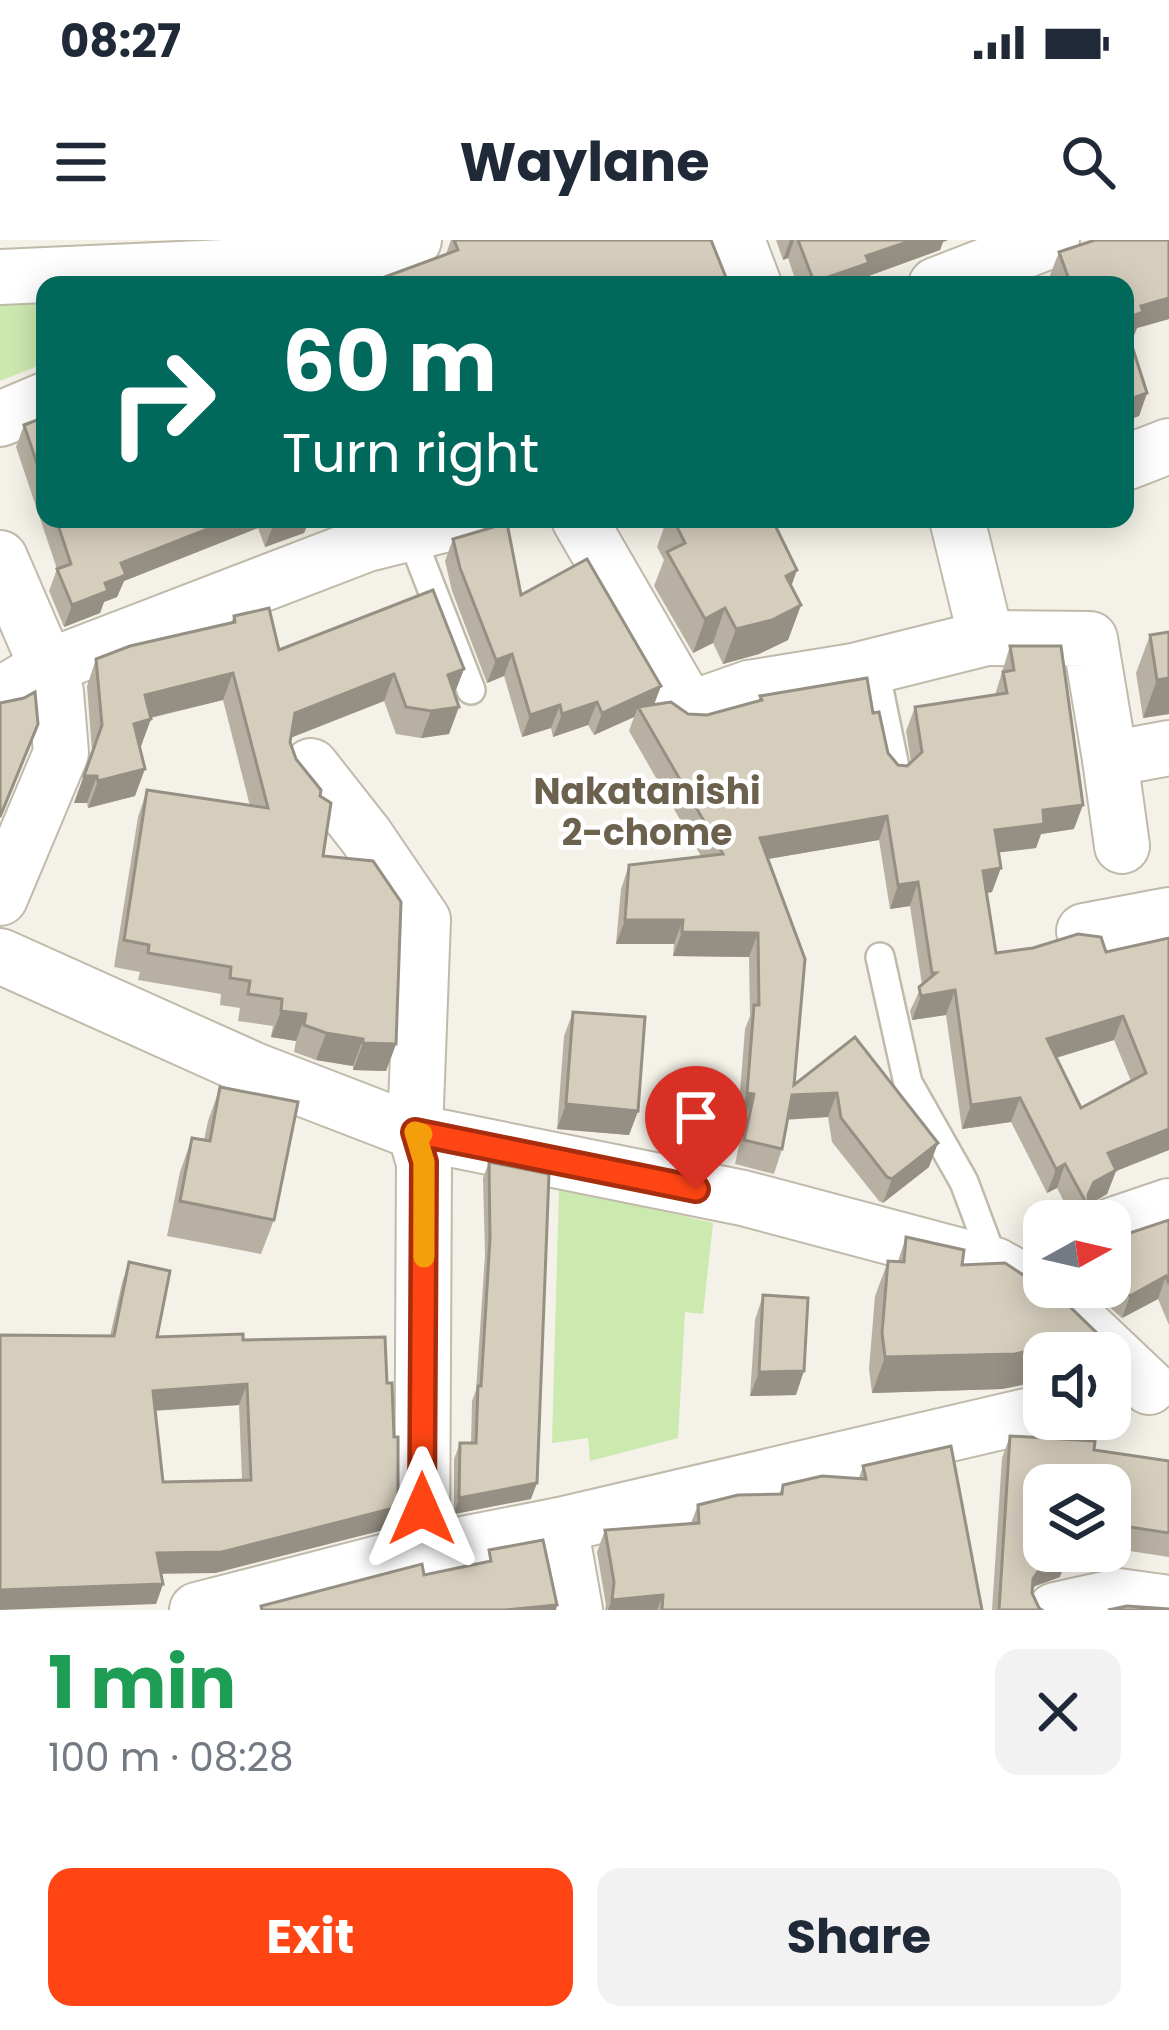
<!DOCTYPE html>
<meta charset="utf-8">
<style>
:root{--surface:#fff;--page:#f2f2f3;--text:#1f2937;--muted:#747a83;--accent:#ff4514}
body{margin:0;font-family:Poppins,sans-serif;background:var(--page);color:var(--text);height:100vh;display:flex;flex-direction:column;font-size:45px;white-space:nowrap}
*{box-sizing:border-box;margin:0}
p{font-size:39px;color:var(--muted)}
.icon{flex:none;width:66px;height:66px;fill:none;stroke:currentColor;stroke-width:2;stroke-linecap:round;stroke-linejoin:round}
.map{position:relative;height:1370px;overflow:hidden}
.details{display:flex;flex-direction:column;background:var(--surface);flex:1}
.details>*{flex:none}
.guide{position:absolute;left:36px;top:36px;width:1098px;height:252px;border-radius:24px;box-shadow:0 6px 30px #0003;background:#00695c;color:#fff;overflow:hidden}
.needle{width:78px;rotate:82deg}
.controls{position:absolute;left:1023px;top:960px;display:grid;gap:24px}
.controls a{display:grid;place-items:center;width:108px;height:108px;border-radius:24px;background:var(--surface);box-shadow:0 6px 30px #0003;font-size:60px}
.pin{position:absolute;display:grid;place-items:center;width:102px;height:102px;color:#fff;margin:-123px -51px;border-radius:50% 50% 50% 0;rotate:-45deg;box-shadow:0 0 12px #0007}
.pin .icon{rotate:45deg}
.me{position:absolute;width:132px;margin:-66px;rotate:0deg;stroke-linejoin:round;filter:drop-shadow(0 0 9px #0008)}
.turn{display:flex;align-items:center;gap:42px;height:252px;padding:0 48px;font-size:54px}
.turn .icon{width:156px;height:156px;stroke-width:2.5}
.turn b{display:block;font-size:84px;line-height:102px}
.round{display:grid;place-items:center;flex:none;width:126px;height:126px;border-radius:24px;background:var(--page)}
.overview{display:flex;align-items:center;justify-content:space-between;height:204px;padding:0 48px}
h1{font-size:72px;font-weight:700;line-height:90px;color:#1e9e55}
.action{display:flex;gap:24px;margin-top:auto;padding:24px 48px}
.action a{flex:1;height:138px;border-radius:24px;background:var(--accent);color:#fff;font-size:48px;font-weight:700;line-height:138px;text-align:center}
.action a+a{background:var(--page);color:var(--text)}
.status{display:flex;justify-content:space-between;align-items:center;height:84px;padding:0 60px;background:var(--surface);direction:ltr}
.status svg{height:33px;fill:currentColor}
header{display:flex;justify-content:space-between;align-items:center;height:156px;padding:0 48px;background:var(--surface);font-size:54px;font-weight:700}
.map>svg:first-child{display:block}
.green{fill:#cce9af}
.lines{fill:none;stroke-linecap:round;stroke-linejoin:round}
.lane-casing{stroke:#c0baaa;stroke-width:32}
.street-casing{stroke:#c0baaa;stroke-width:58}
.lane{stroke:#fff;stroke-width:27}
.street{stroke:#fff;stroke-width:54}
.wall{fill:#b8b1a3;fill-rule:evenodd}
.shaded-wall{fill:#969084}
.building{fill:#d6cebd;stroke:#969084;stroke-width:3;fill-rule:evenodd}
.route-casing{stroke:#a62d0d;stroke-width:30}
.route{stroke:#ff4514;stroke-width:21}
.slow{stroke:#f59e0b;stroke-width:21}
.labels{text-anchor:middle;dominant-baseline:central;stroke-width:9;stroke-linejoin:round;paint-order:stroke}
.neighbourhood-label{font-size:36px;font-weight:bold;fill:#6b614d;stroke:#fff}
</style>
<div class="status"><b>08:27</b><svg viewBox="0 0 49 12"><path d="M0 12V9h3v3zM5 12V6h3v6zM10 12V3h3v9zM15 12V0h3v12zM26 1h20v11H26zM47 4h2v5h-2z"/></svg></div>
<header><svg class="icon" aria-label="menu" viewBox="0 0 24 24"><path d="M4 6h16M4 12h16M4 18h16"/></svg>Waylane<svg class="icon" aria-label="search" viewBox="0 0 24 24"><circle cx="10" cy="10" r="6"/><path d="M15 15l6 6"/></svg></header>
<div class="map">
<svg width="1169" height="1370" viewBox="0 0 1169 1370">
<rect width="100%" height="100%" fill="#f4f1e8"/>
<g class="green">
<polygon points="45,50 45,123 0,141 0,54"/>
<polygon points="559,947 713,983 703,1074 685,1072 678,1198 590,1221 588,1198 552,1203"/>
</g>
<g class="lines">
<g class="lane-casing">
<g id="lane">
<polyline points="410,293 471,450"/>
<polyline points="874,425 896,532"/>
<polyline points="880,717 908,843 964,942 995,1025"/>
</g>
</g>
<g class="street-casing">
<g id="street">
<polyline points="737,0 754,45"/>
<polyline points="328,36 414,0"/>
<polyline points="0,37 359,21"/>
<polyline points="936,45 1052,0"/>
<polyline points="0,179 45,160"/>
<polyline points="1125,223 1169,206"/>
<polyline points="579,279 689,469 749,448 854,431 986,398 957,279"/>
<polyline points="0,318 47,427 367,304 467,279"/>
<polyline points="986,398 1090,399 1110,519 1169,508"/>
<polyline points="0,455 47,427 56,452 61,513 0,658"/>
<polyline points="1110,519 1122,606"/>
<polyline points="311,526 366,596 423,680 415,892 424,923 422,1312"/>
<polyline points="1084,691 1169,675"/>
<polyline points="0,716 254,830 415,892 743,958 995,1025 1036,1048 1073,1075 1149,1147"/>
<polyline points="1110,986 1169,966"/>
<polyline points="560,1285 575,1370"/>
<polyline points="197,1370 422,1312 560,1285 1044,1172"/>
<polyline points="1055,1370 1118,1356 1169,1363"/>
</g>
</g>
<use href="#lane" class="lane"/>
<use href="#street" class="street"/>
</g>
<g class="wall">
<polygon points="451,0 711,0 446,14"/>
<polygon points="776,0 948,0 943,2 940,10 863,38 861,45 797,45 788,18 783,20"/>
<polygon points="1095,0 1169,0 1169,79 1137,88 1134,95 1129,97 1147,153 1139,176 1125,181 1125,45 1054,45 1050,35 1059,12"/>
<polygon points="45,177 45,279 310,279 304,293 265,307 258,288 124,341 117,357 104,362 100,373 64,387 49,351 57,329 16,207 24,185"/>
<polygon points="667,279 772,279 791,346 801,365 788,400 759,414 723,424 713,403 693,413 654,346 664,320 657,307"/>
<path d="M453,299l68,56 140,91 -7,19 34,9 19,1 52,-15 1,-4 113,17 15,40 10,12 9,1 4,-4 -5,-31 9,-24 80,-12 15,-49 64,183 -33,5 -5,14 -38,4 -6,40 -5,1 9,60 110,-1 63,-14v212l-53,21 -9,23 -19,11 -4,16h-10l-17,-33 -10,5 -36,-71 -49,7 -16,-114 -34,5 -2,-9 12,-26 -12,-79 -20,3 -11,-69 -111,19 26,226 61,-48 74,130 -46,36 -4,-2 -47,-59 -4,-25 -40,2 -6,30 -8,25 -39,-10 10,-46 -7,-1 7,-88 5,-13 -1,-59 -76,-1 1,-12h-58l5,-55 8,-24 72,-9 -72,-125 5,-14 -40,18 -6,-10 -35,12 -2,-9 -29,9 -18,-61 -17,7 -35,-92 -7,-30zM1114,800l17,41 -50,27 -25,-50z"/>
<polygon points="234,376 279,410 464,429 454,454 449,494 421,498 396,494 384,461 290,498 290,502 296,519 320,556 323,616 396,804 386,831 353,830 353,826 316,820 294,812 296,801 271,797 273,786 238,781 240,768 220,765 221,754 138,740 140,732 114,727 138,577 147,550 250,566 223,460 151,478 141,506 139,507 135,556 88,568 87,563 74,563 92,512 87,446 96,419 231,383"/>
<polygon points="1169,392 1169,474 1143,478 1136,433 1150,395"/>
<polygon points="573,772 638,871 629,895 557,889 564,796"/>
<polygon points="220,847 274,980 261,1014 167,996 180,932 192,898 204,900 208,881"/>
<polygon points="489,922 531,1259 454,1274 454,1219 460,1203 471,1203 472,1161 476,1150 485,1015 483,938"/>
<polygon points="1169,980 1169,1085 1158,1059 1122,1078 1086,1047 1110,1047 1110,994 1127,994"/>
<polygon points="906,997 1103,1099 1098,1113 1044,1113 1037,1141 1002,1149 872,1153 869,1129 875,1056 888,1021 898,1021"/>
<path d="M129,1022l28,75 86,3 144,43 11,124 -7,21 -176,45h-54l2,11 -7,20 -46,-268 12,-53zM239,1165l3,75 -79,2 -8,-71z"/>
<polygon points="763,1055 796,1155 750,1156 755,1080"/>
<polygon points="1010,1196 1169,1221 1169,1317 1110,1308 1110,1245 1044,1245 1060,1337 1035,1346 1032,1350 1039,1368 1042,1370 992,1370 1002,1218"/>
<polygon points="863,1226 982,1370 605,1370 606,1365 597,1312 605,1290 691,1283 698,1265 779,1254 783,1245 859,1238"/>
</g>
<g class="shaded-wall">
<polygon points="790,0 794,0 788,18 783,20"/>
<polygon points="913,0 948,0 943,2 940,10 863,38 861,45 813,45 814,42 866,16"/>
<polygon points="1169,58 1169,79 1137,88 1134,95 1125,99 1125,79 1141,66"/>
<polygon points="1147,153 1139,176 1125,181 1125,161"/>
<polygon points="233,279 261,279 258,288 124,341 117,357 104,362 100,373 64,387 72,365 105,343 121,323"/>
<polygon points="290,279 310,279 304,293 265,307 273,285"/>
<polygon points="797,330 785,364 786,336"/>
<polygon points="801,365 788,400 759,414 723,424 736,389"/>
<polygon points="725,368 713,403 693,413 705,379"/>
<polygon points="512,414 504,436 487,443 496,420"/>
<polygon points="464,429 454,455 448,435"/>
<polygon points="233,433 223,460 135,481 145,455"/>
<polygon points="394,434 384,461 285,500 295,473"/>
<polygon points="1169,438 1169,474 1143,478 1157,440"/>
<polygon points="661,446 652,469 638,467 634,477 594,495 602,473"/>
<polygon points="597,462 588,485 553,497 562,474"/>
<polygon points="560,465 551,488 522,497 530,475"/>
<polygon points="459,467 449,494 421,498 431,471"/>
<polygon points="151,479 141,506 124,511 134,484"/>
<polygon points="145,529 135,556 88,568 98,541"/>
<polygon points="84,536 97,536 87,563 74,563"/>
<polygon points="1083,565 1074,589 1041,594 1036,608 986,614 995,590 1043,570"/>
<polygon points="887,576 879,600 751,622 760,598"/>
<polygon points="1001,628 992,652 975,655 983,631"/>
<polygon points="918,642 910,666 890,669 898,645"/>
<polygon points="625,680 683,680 674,704 616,704"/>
<polygon points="682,692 758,693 749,717 673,716"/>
<polygon points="955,750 946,775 912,780 921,756"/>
<polygon points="281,771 306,774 296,801 271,797"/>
<polygon points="1123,776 1114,800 1039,823 1047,799"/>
<polygon points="326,793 363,799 353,826 316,820"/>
<polygon points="363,803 396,804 386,831 353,830"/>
<polygon points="747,853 754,854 745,878 738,877"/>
<polygon points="837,853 828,877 783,880 792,855"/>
<polygon points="1020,858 1011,882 962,889 971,865"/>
<polygon points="566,864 638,871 629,895 557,889"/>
<polygon points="1169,889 1169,910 1116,931 1107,954 1086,966 1085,962 1108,913"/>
<polygon points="938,903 929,927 883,963 892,939"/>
<polygon points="1065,924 1057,948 1047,953 1056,929"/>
<polygon points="1166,1036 1158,1059 1122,1078 1130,1056"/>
<polygon points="1103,1099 1098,1113 1044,1113 1044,1141 1002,1149 872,1153 885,1117 1075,1100"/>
<polygon points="804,1131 796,1155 750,1156 759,1132"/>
<polygon points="247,1144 239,1165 145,1171 153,1151"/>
<polygon points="537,1243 531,1259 454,1274 459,1258"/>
<polygon points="398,1267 391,1288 215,1333 150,1334 157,1313"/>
<polygon points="1068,1314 1060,1337 1035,1346 1025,1362 1033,1339 1043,1324"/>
<polygon points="163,1344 156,1364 0,1370 0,1350"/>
<polygon points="663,1355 657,1370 608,1370 612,1360"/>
<polygon points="557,1365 556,1370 505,1370"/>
</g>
<g class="building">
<polygon points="454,0 711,0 729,45 363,45 458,10"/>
<polygon points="798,0 913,0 866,16 869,23 814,42"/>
<polygon points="1095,0 1169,0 1169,58 1141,66 1143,72 1125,79 1125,45 1071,45 1059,12"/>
<polygon points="1125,84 1147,153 1125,161"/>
<polygon points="45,177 45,247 24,185"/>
<polygon points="56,279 233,279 121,323 126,335 105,343 108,351 72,365 57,329 71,324"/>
<polygon points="271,279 290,279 273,285"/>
<polygon points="673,279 772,279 797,330 786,336 801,365 772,380 736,389 725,368 705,379 667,312 685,303"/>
<polygon points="507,283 521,355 587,319 661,446 602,473 597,462 562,474 560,465 530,475 512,414 496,420 460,328 453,299"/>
<polygon points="433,350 464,429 448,435 459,467 431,471 406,467 394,434 295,473 290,502 296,519 321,550 320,556 331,563 323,616 373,621 401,662 396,804 363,803 363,799 326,793 304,785 306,774 281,771 282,759 248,754 250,741 230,738 231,727 148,713 149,705 124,700 147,550 268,568 233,433 145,455 151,479 134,484 145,529 98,541 97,536 84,536 102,485 96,419 130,406 235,382 234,376 269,368 279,410"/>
<polygon points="1169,392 1169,438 1157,440 1150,395"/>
<path d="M1010,406h51l22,159 -40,5 1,14 -49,6 6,38 -18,3 13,82 37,-5 45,-14 23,3 5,15 63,-14v191l-61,24 8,17 -22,12 -6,13 1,13 -24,-44 -9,5 -36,-71 -49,7 -16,-115 -34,6 -2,-9 17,-14h-4l-14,-91 -20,3 -11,-69 -127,22 45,121 -11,126 61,-48 83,106 -46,36 -5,-2 -46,-59 -4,-25 -45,2 -10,54 -38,-9 10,-46 -7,-1 7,-88h5l-1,-72 -76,-1 1,-12h-58l4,-55 94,-11 -85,-147 33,-5 17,12 19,1 55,-15 -2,-4 6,-1 101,-17 6,35 6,-1 9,41 10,12 9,1 15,-14 -7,-45 92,-14 -4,-21 11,-2zM1123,776l23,57 -65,35 -34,-69z"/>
<polygon points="35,452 38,484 0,577 0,463 24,458"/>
<polygon points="573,772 645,777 638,871 566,864"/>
<polygon points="220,847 298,862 274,980 180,961 192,898 210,901"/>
<polygon points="489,922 549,934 537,1243 459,1258 460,1203 476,1203 478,1146 481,1146 490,999"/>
<polygon points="1169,980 1169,1044 1166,1036 1130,1056 1110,1038 1110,994 1127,994"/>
<polygon points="906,997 964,1010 962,1025 1005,1023 1066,1063 1103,1099 1075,1100 1075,1105 1050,1105 1015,1114 885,1117 882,1093 888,1021 904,1022"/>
<path d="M129,1022l41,9 -13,66 86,-3v6l142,-3 2,46h5l2,54h4v70l-176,45 -65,1 6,31 -163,6v-255l114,1zM247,1144l4,96 -88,2 -10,-91z"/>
<polygon points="763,1055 808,1058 804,1131 759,1132"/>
<polygon points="1010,1196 1095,1201 1094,1210 1169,1221 1169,1293 1110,1284 1110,1245 1044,1245 1044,1311 1069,1311 1068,1314 1043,1324 1033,1339 1032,1353 1039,1368 1042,1370 999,1370"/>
<polygon points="951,1206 982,1370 662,1370 663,1355 612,1360 614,1342 605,1290 699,1283 698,1265 738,1255 782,1254 783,1245 822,1236 866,1239 863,1226"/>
<polygon points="543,1300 557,1365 505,1370 262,1370 261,1366 422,1324 424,1335 491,1321 489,1310"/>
<polygon points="1127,1366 1169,1369 1169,1370 1108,1370"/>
</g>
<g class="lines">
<g class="route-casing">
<polyline id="route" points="422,1269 424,922 415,892 696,949"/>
</g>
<use href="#route" class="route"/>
<polyline class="slow" points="422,894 415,892 424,922 424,1017"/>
</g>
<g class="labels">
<g class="neighbourhood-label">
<text x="647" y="551">Nakatanishi<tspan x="647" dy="41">2-chome</tspan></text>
</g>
</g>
</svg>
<div class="controls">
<a><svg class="needle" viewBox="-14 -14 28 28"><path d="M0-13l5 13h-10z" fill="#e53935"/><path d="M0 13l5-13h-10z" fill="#747a83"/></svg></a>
<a><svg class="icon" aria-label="sound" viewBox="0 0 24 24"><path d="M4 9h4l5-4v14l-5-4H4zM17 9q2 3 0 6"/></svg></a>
<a><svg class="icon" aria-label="layers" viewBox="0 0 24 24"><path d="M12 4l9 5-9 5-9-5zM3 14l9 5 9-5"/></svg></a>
</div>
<div class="pin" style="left:696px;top:949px;background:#d93025"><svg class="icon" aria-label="arrive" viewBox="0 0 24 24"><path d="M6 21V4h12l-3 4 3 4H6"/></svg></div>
<svg class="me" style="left:422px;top:1269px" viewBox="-20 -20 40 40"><path d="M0-17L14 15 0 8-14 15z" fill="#ff4514" stroke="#fff" stroke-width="4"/></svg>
<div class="guide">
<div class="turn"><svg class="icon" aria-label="right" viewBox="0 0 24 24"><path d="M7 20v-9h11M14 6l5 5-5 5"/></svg><div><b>60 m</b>Turn right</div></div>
</div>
</div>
<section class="details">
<div class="overview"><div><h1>1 min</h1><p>100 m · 08:28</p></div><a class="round"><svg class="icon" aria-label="close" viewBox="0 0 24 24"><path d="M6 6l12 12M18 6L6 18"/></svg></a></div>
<div class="action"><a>Exit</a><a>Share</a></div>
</section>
